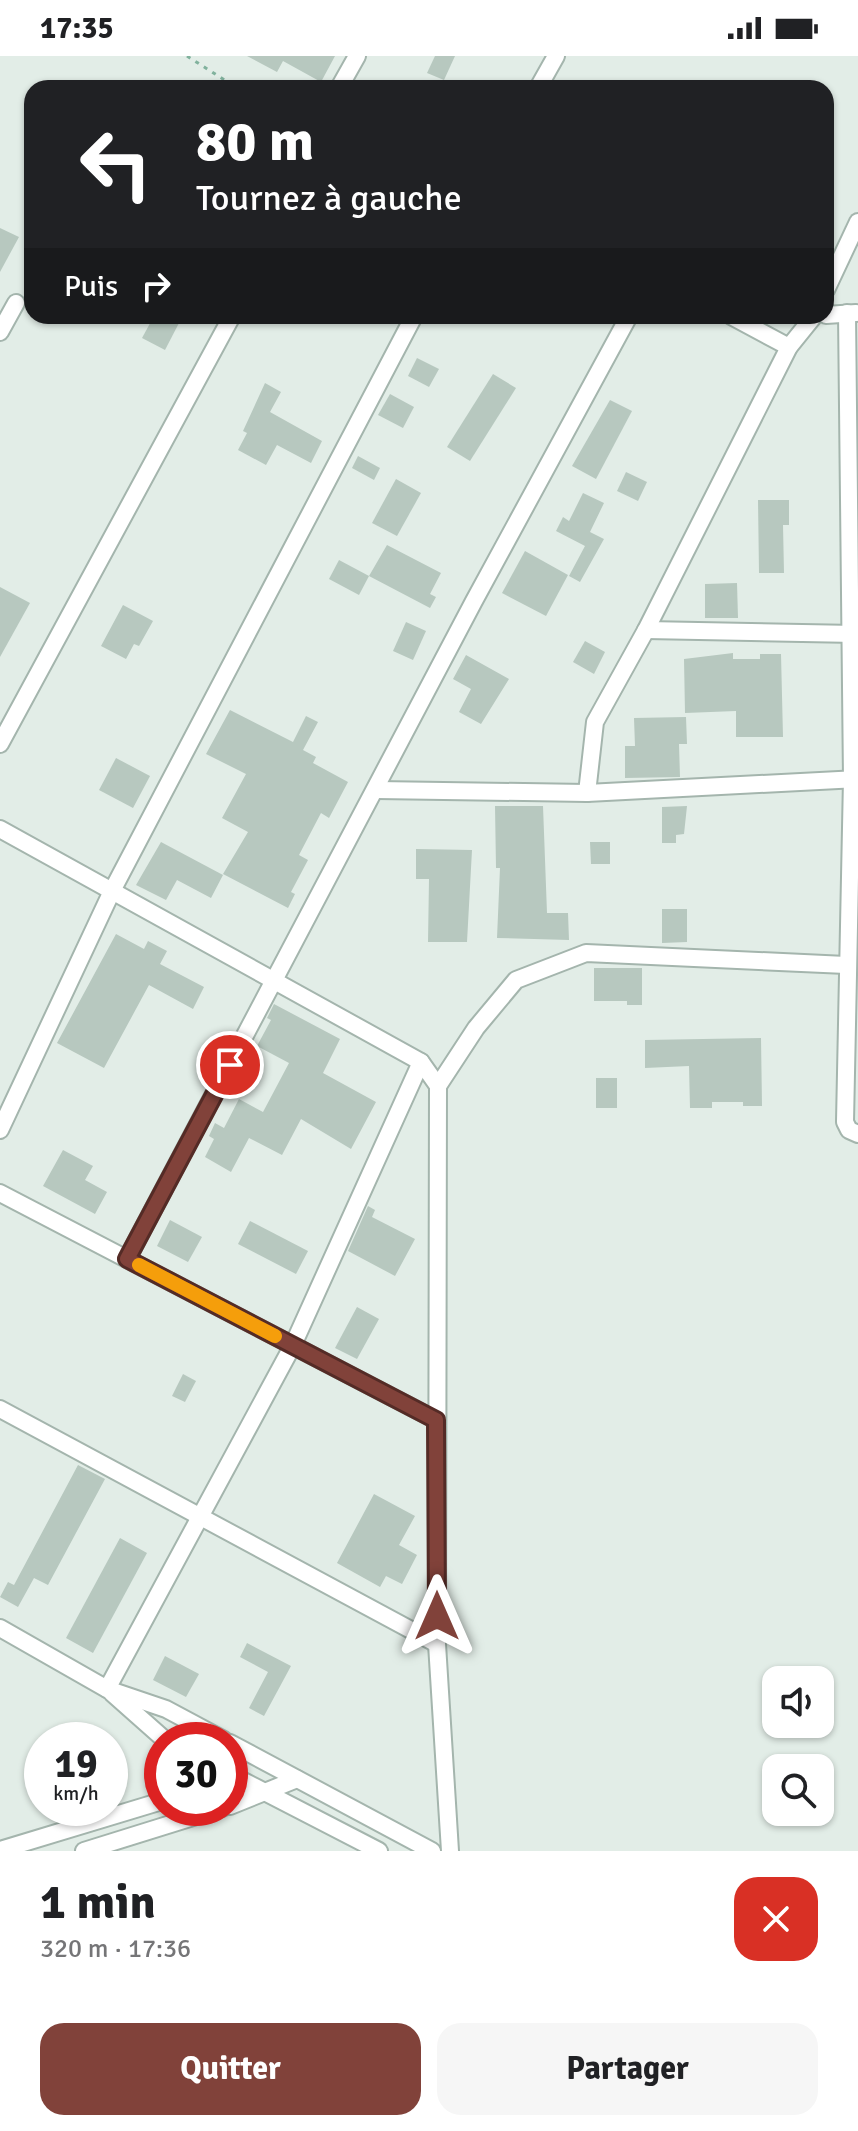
<!DOCTYPE html>
<html lang="fr">
<meta charset="utf-8">
<style>
:root{--surface:#fff;--page:#f6f6f6;--text:#202124;--muted:#757577;--accent:#81423a}
body{margin:0;font-family:Signika,sans-serif;background:var(--page);color:var(--text);height:100vh;display:flex;flex-direction:column;font-size:30px;white-space:nowrap}
*{box-sizing:border-box;margin:0}
p{font-size:26px;color:var(--muted)}
.icon{flex:none;width:44px;height:44px;fill:none;stroke:currentColor;stroke-width:2;stroke-linecap:round;stroke-linejoin:round}
.map{position:relative;height:1795px;overflow:hidden}
.panel{display:flex;flex-direction:column;background:var(--surface);flex:1}
.panel>*{flex:none}
.hud{position:absolute;left:24px;top:24px;width:810px;height:244px;border-radius:24px;box-shadow:0 2px 6px #0004;background:#202124;color:#fff;overflow:hidden}
.fabs{position:absolute;left:762px;top:1610px;display:grid;gap:16px}
.fabs a{display:grid;place-items:center;width:72px;height:72px;border-radius:16px;background:var(--surface);box-shadow:0 2px 6px #0004;font-size:40px}
.speed{position:absolute;left:24px;top:1666px;display:flex;gap:16px;font-size:40px;font-weight:700;text-align:center}
.speed>*{display:grid;place-content:center;width:104px;height:104px;border-radius:50%;background:var(--surface);box-shadow:0 2px 6px #0004;line-height:1}
.speed small{font-size:20px;font-weight:400}
.speed .limit{border:12px solid #d22;background:#fff;color:#111}
.pin{position:absolute;display:grid;place-items:center;width:68px;height:68px;color:#fff;margin:-34px;border:4px solid #fff;border-radius:50%;box-shadow:0 2px 8px #0007}
.me{position:absolute;width:88px;margin:-44px;rotate:0deg;stroke-linejoin:round;filter:drop-shadow(0 0 6px #0008)}
.turn{display:flex;align-items:center;gap:28px;height:168px;padding:0 40px;font-size:36px}
.turn .icon{width:104px;height:104px;stroke-width:2.5}
.turn b{display:block;font-size:56px;line-height:68px}
.then{display:flex;align-items:center;height:76px;padding:0 40px;background:#0003;gap:16px;font-size:30px}
.round{display:grid;place-items:center;flex:none;width:84px;height:84px;border-radius:24px;background:var(--page)}
.headline{display:flex;align-items:center;justify-content:space-between;height:136px;padding:0 40px}
h1{font-size:48px;font-weight:700;line-height:60px}
.button{display:flex;gap:16px;margin-top:auto;padding:16px 40px}
.button a{flex:1;height:92px;border-radius:24px;background:var(--accent);color:#fff;font-size:32px;font-weight:700;line-height:92px;text-align:center}
.button a+a{background:var(--page);color:var(--text)}
.status{display:flex;justify-content:space-between;align-items:center;height:56px;padding:0 40px;background:var(--surface);direction:ltr}
.status svg{height:22px;fill:currentColor}
.map>svg:first-child{display:block}
.building{fill:#b7c8bf}
.lines{fill:none;stroke-linecap:round;stroke-linejoin:round}
.minor-casing{stroke:#a4b5ad;stroke-width:20}
.path{stroke:#81b29d;stroke-width:3;stroke-dasharray:4 6;stroke-linecap:butt}
.minor{stroke:#fff;stroke-width:16}
.route-casing{stroke:#542b26;stroke-width:20}
.route{stroke:#81423a;stroke-width:14}
.slow{stroke:#f59e0b;stroke-width:14}
</style>
<div class="status"><b>17:35</b><svg viewBox="0 0 49 12"><path d="M0 12V9h3v3zM5 12V6h3v6zM10 12V3h3v9zM15 12V0h3v12zM26 1h20v11H26zM47 4h2v5h-2z"/></svg></div>
<div class="map">
<svg width="858" height="1795" viewBox="0 0 858 1795">
<rect width="100%" height="100%" fill="#e2ede7"/>
<g class="building">
<polygon points="247,0 335,0 321,26 283,5 277,16"/>
<polygon points="435,0 455,0 444,24 427,17"/>
<polygon points="0,172 19,181 0,216"/>
<polygon points="154,260 165,260 179,267 165,294 142,282"/>
<polygon points="417,302 439,313 429,331 408,320"/>
<polygon points="493,318 516,332 470,405 447,391"/>
<polygon points="265,327 281,336 270,356 322,385 311,407 277,389 266,409 238,394 247,377 243,375"/>
<polygon points="390,338 414,351 403,372 378,359"/>
<polygon points="610,344 632,355 596,423 572,410"/>
<polygon points="358,400 380,412 374,424 352,412"/>
<polygon points="626,416 647,426 638,445 617,435"/>
<polygon points="396,423 421,437 397,480 372,467"/>
<polygon points="583,437 604,447 590,476 604,483 580,526 569,520 585,490 556,475 563,461 569,465"/>
<polygon points="758,444 789,444 789,469 783,469 784,517 759,517"/>
<polygon points="387,489 441,517 430,538 436,541 430,552 369,520"/>
<polygon points="525,495 568,519 546,560 502,537"/>
<polygon points="339,504 369,520 359,539 329,523"/>
<polygon points="737,527 738,562 705,562 705,528"/>
<polygon points="0,531 30,547 0,601"/>
<polygon points="123,549 153,565 139,590 134,588 126,603 101,590"/>
<polygon points="406,566 426,575 413,604 393,595"/>
<polygon points="585,585 605,596 594,618 573,606"/>
<polygon points="733,597 733,603 760,603 760,598 781,598 783,681 736,681 736,655 685,657 684,603"/>
<polygon points="466,599 509,623 481,668 459,656 471,633 453,623"/>
<polygon points="230,654 293,686 306,660 318,666 303,694 316,701 313,707 348,726 329,762 321,757 299,799 308,804 291,836 295,838 288,852 223,818 248,776 222,762 246,718 206,698"/>
<polygon points="686,661 687,688 679,688 680,721 625,722 625,690 635,690 634,662"/>
<polygon points="116,702 150,720 133,752 99,734"/>
<polygon points="495,750 543,750 547,857 568,857 569,884 497,882 500,812 496,812"/>
<polygon points="687,750 684,778 676,779 676,787 662,787 662,751"/>
<polygon points="161,786 223,819 211,842 177,824 166,844 136,829"/>
<polygon points="590,786 610,786 610,808 591,808"/>
<polygon points="416,793 472,794 467,886 428,886 429,823 416,823"/>
<polygon points="662,853 687,853 687,886 662,887"/>
<polygon points="116,878 144,893 148,885 167,895 160,908 204,931 193,953 149,929 104,1012 57,987"/>
<polygon points="594,912 642,912 642,949 627,949 627,945 594,945"/>
<polygon points="274,948 340,983 323,1017 376,1046 351,1093 301,1063 282,1099 249,1082 231,1116 205,1101 214,1083 209,1080 215,1067 224,1072 239,1043 263,1056 289,1007 257,990 271,964 267,962"/>
<polygon points="761,982 762,1050 743,1050 743,1046 712,1046 712,1052 690,1052 689,1010 645,1012 645,984"/>
<rect x="596" y="1022" width="21" height="30"/>
<polygon points="63,1094 93,1110 85,1124 107,1136 95,1158 43,1130"/>
<polygon points="368,1150 375,1154 372,1161 415,1183 395,1220 348,1195"/>
<polygon points="170,1164 202,1181 188,1206 157,1190"/>
<polygon points="250,1165 308,1195 296,1218 238,1188"/>
<polygon points="357,1251 379,1263 357,1303 335,1292"/>
<polygon points="183,1318 196,1325 185,1346 172,1340"/>
<polygon points="78,1409 105,1423 48,1529 34,1522 18,1551 0,1541 8,1526 14,1529"/>
<polygon points="374,1438 415,1460 399,1489 417,1499 402,1528 386,1520 380,1531 337,1507"/>
<polygon points="120,1482 147,1497 93,1597 66,1582"/>
<polygon points="247,1587 291,1610 264,1660 249,1652 268,1616 240,1601"/>
<polygon points="165,1600 199,1618 186,1641 153,1624"/>
</g>
<g class="lines">
<g class="minor-casing">
<g id="minor">
<polyline points="339,32 357,0"/>
<polyline points="538,32 556,0"/>
<polyline points="826,234 858,166"/>
<polyline points="847,257 852,723 845,1066 849,1074 858,1078"/>
<polyline points="826,259 856,257"/>
<polyline points="731,260 789,291"/>
<polyline points="0,276 16,247"/>
<polyline points="646,574 856,578"/>
<polyline points="0,688 232,260"/>
<polyline points="377,734 587,737 858,723"/>
<polyline points="587,737 595,666 646,574 789,291 814,260"/>
<polyline points="0,773 421,1006 438,1030 437,1588 450,1795"/>
<polyline points="438,1030 476,972 516,924 586,897 846,909"/>
<polyline points="0,1074 113,833 414,260"/>
<polyline points="0,1137 436,1364"/>
<polyline points="127,1203 474,545 629,260"/>
<polyline points="0,1353 437,1588"/>
<polyline points="0,1572 107,1633 166,1653 224,1684"/>
<polyline points="107,1633 293,1289 421,1006"/>
<polyline points="112,1637 165,1684"/>
<polyline points="230,1687 432,1795"/>
<polyline points="230,1718 379,1795"/>
<polyline points="230,1750 297,1723"/>
<polyline points="0,1794 162,1745"/>
<polyline points="84,1795 222,1752"/>
</g>
</g>
<polyline class="path" points="187,0 237,32"/>
<use href="#minor" class="minor"/>
</g>
<g class="lines">
<g class="route-casing">
<polyline id="route" points="230,1009 127,1203 436,1364 437,1560"/>
</g>
<use href="#route" class="route"/>
<polyline class="slow" points="139,1209 275,1280"/>
</g>
</svg>
<div class="fabs">
<a><svg class="icon" aria-label="sound" viewBox="0 0 24 24"><path d="M4 9h4l5-4v14l-5-4H4zM17 9q2 3 0 6"/></svg></a>
<a><svg class="icon" aria-label="search" viewBox="0 0 24 24"><circle cx="10" cy="10" r="6"/><path d="M15 15l6 6"/></svg></a>
</div>
<div class="speed"><div>19<small>km/h</small></div><div class="limit">30</div></div>
<div class="pin" style="left:230px;top:1009px;background:#d93025"><svg class="icon" aria-label="arrive" viewBox="0 0 24 24"><path d="M6 21V4h12l-3 4 3 4H6"/></svg></div>
<svg class="me" style="left:437px;top:1560px" viewBox="-20 -20 40 40"><path d="M0-17L14 15 0 8-14 15z" fill="#81423a" stroke="#fff" stroke-width="4"/></svg>
<div class="hud">
<div class="turn"><svg class="icon" aria-label="left" viewBox="0 0 24 24"><path d="M17 20v-9H6M10 6l-5 5 5 5"/></svg><div><b>80 m</b>Tournez à gauche</div></div>
<div class="then">Puis<svg class="icon" aria-label="right" viewBox="0 0 24 24"><path d="M7 20v-9h11M14 6l5 5-5 5"/></svg></div>
</div>
</div>
<section class="panel">
<div class="headline"><div><h1>1 min</h1><p>320 m · 17:36</p></div><a class="round" style="background:#d93025;color:#fff"><svg class="icon" aria-label="close" viewBox="0 0 24 24"><path d="M6 6l12 12M18 6L6 18"/></svg></a></div>
<div class="button"><a>Quitter</a><a>Partager</a></div>
</section>
